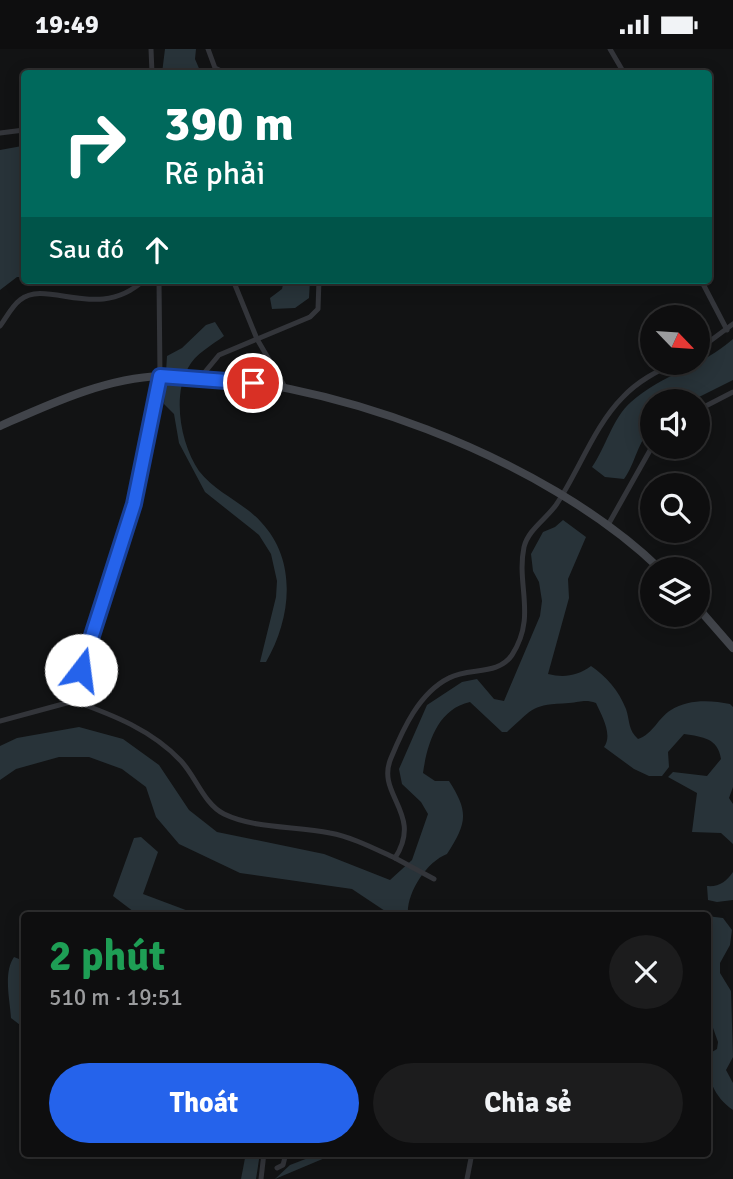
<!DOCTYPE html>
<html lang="vi">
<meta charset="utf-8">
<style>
:root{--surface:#0e0e0f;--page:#1c1c1d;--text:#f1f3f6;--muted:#9b9c9e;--line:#2e2e2f;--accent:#2563eb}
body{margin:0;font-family:Signika,sans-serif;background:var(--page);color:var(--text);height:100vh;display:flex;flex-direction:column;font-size:26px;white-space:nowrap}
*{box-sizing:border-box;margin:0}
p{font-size:23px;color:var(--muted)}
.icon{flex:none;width:38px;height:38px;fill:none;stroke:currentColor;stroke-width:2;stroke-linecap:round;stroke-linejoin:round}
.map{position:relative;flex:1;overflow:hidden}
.panel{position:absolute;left:21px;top:863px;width:690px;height:245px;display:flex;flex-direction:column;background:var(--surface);border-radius:7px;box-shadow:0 4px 18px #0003,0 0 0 2px var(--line)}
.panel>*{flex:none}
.guide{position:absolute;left:21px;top:21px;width:691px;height:214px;border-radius:7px;box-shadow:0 4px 18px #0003,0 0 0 2px var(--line);background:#00695c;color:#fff;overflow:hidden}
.needle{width:46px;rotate:115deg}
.buttons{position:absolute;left:640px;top:256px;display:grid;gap:14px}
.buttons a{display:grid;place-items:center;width:70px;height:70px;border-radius:50%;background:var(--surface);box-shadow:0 4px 18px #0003,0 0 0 2px var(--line);font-size:35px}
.pin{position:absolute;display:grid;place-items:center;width:60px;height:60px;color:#fff;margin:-30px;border:4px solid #fff;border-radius:50%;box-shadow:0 2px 7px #0007}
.me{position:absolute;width:77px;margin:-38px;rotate:15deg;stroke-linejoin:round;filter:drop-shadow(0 0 5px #0008)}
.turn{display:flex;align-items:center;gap:24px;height:147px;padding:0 28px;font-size:32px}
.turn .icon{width:91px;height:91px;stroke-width:2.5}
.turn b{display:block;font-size:49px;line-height:60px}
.then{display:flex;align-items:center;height:66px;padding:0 28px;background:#0003;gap:14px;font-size:26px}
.round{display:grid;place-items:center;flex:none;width:74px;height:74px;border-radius:37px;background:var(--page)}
.head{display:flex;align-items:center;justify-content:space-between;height:119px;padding:0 28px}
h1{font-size:42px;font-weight:800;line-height:52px;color:#1e9e55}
.button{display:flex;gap:14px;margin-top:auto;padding:14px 28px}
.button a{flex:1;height:80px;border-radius:42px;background:var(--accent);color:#fff;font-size:28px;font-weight:800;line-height:80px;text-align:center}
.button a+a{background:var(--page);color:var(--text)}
.status{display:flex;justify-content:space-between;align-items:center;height:49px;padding:0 35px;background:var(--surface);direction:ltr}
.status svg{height:19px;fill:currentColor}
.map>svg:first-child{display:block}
.water{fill:#283339}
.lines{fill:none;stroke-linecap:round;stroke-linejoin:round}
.street{stroke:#33353a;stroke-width:5}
.secondary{stroke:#41444a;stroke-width:8}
.route-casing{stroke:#184099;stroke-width:18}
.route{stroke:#2563eb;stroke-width:12}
</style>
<div class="status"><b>19:49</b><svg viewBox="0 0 49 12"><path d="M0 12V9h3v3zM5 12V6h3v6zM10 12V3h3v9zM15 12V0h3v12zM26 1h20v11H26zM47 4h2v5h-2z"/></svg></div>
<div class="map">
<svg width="733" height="1130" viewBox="0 0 733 1130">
<rect width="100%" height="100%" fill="#121314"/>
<g class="water">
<polygon points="165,0 196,0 195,10 201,24 162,24"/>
<polygon points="22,97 24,98 24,228 17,228 0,241 0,101"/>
<polygon points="284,231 310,231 309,249 295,259 272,260 270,249 282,240"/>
<path d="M215,273l9,14c-12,9 -29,18 -36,32 -16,29 -7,77 11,103 17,22 44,31 62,51 37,39 30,97 5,140h-6l16,-65 1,-16 -6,-27 -12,-19 -54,-43 -26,-49 -5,-29 -10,-10 3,-48 15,-8 24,-23z"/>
<path d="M733,290v41l-42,21h-38v27c-16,13 -17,35 -29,51l-19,-2 -13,-10c14,-20 20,-48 39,-65 30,-27 72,-36 102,-63z"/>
<path d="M563,471l23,17 -18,42 1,19 -21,76c16,4 29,2 43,-8 15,10 28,25 35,43 4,12 2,21 12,30 15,-5 20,-21 33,-29 17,-11 40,-10 59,-6l3,3v80l-4,11 4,6v40l-12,-11 -29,-1 5,-39 -29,-16 5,-5 34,4 14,-17c-3,-21 -18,-22 -37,-25l-16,18 1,15 -7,9h-13l-15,-7 -30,-22c9,-12 -2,-31 -8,-44 -11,-4 -15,-1 -27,0 -38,2 -34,4 -62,29h-5l-32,-30c-33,7 -43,43 -47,71l12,8h14c20,31 18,42 -2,73 -21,8 -41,40 -39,61h-17l-39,-26 -112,-16 -61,-29 -23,-27 -10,-30 -24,-18 -33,-12h-30l-43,12 -16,11v-34l17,-8 62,-11 44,12 36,26 30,45 28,22 107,22 66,26 22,-20 16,-46 -7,-12 -19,-18 -3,-15 28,-64 35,-23 15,-3 17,20 10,2 36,-85 2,-15 -3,-19 -6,-11 -2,-17 12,-22 12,-5z"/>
<polygon points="141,788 158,803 143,845 199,866 138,866 113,847 134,789"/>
<path d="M733,823v28l-16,2 -9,-2 -1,-14c12,1 19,-4 26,-14z"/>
<path d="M707,867l16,2 9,12 -2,15 -10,18v10l11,18 2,66 -7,13 7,13v27c-19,-13 -26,-32 -26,-55l10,-6 1,-7 -11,-31z"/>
<path d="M14,908l10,4v67l-13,-10c-1,-18 -8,-45 3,-61z"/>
<polygon points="246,1104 260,1104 256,1130 241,1130"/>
<polygon points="321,1104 381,1104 332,1106 275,1130 290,1116"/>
</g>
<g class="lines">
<g class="street">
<polyline points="151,0 152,24"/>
<polyline points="208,0 215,19 225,24"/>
<polyline points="610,0 624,24"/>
<polyline points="0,84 24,81"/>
<path d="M159,231l1,96 -12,69 -14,59 -42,124 -18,73c39,14 78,29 107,60 15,16 23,43 43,53 31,15 72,12 106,19 22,4 45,16 65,25 29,-45 -20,-63 -4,-100 12,-29 28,-65 58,-80 20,-11 49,-2 63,-23 25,-39 4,-69 12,-108 4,-17 22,-28 32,-42 23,-34 38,-79 67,-108 15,-16 33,-25 53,-35"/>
<polyline points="233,231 257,290 285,338"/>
<polyline points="701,231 727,281"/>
<path d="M0,277c6,-8 12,-20 20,-26 27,-22 78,23 124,-20"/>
<polyline points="698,301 733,275"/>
<polyline points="200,329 219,306 310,268 318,260 319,231"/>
<polyline points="698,361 733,343"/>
<polyline points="608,476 653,396"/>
<polyline points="0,672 74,652"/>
<polyline points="395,809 434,830"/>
<polyline points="277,1119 283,1116 286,1104"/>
<polyline points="261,1130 264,1104"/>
<polyline points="467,1130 472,1104"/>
</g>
<g class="secondary">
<path d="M0,377c50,-22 105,-48 161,-50 158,-4 385,82 499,193"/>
<polyline points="698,559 733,599"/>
</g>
</g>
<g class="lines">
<g class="route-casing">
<polyline id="route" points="81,621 134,455 160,327 253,334"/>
</g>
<use href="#route" class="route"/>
</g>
</svg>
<div class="buttons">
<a><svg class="needle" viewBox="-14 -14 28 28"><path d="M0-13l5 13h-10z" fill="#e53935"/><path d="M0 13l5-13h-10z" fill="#9b9c9e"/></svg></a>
<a><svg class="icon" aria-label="sound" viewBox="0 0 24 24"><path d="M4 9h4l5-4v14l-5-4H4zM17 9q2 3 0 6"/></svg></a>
<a><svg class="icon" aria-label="search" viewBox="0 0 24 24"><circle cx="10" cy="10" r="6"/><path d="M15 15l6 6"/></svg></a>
<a><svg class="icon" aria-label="layers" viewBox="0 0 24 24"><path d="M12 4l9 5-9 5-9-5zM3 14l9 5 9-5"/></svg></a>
</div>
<div class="pin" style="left:253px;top:334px;background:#d93025"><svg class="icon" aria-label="arrive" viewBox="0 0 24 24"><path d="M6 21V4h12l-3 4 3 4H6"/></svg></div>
<svg class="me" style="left:81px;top:621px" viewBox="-20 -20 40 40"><circle r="19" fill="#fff"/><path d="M0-13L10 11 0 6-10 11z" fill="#2563eb"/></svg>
<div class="guide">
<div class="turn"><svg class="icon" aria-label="right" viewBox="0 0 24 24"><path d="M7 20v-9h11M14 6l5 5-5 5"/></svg><div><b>390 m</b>Rẽ phải</div></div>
<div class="then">Sau đó<svg class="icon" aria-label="ahead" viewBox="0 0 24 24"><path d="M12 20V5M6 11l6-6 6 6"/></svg></div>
</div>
<section class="panel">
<div class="head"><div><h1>2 phút</h1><p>510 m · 19:51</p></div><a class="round"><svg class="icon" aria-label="close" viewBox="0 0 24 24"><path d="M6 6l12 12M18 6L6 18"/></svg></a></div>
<div class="button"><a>Thoát</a><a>Chia sẻ</a></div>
</section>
</div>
